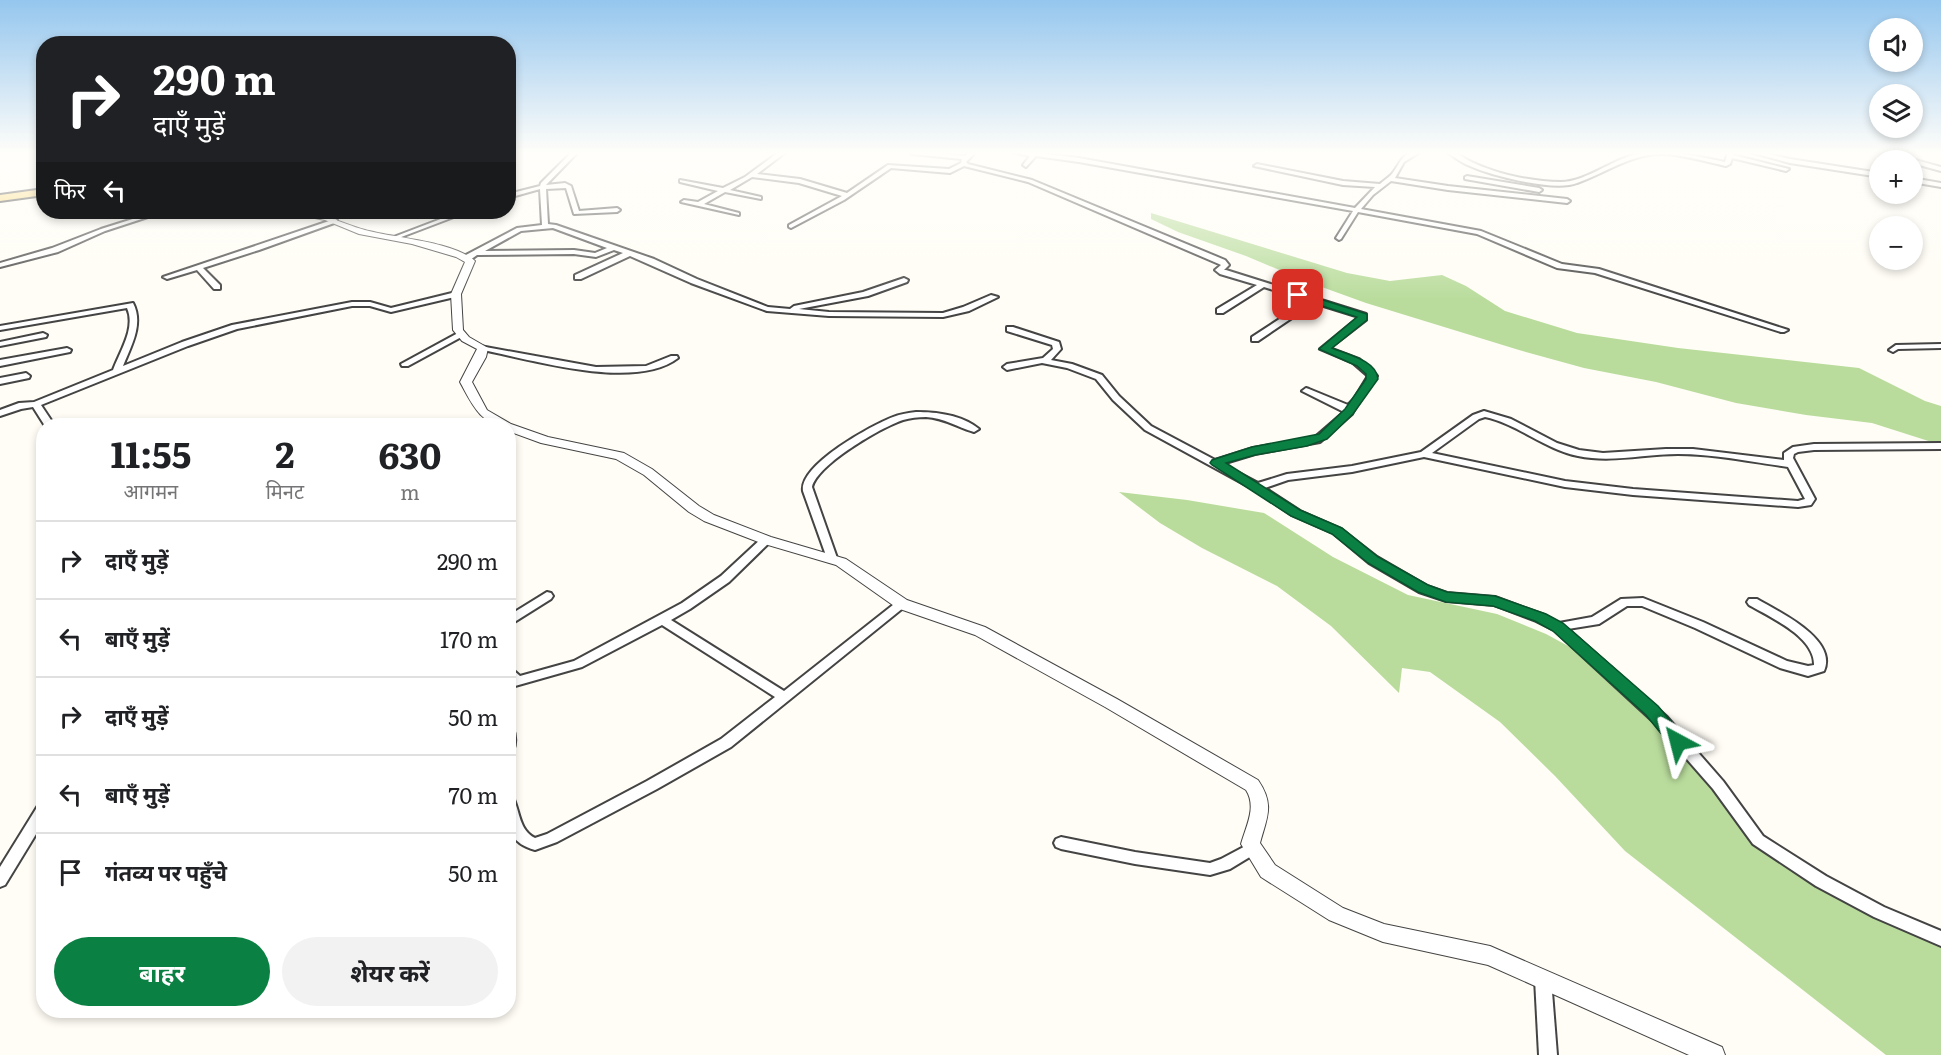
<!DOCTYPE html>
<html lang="hi">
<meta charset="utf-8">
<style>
:root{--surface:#fff;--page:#f2f2f2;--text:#202124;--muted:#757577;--line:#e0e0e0;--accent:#0b8043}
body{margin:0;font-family:Literata,"Noto Sans Devanagari",serif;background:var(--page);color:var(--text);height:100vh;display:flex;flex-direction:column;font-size:22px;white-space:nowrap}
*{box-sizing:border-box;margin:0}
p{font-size:20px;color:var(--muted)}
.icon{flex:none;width:33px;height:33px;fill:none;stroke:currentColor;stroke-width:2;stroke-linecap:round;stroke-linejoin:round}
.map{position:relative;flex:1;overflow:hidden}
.panel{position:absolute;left:36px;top:418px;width:480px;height:600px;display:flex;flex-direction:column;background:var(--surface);border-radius:24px;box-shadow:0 3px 9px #0003}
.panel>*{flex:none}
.hud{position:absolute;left:36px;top:36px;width:480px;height:183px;border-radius:24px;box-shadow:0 3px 9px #0003;background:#202124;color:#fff;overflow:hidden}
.buttons{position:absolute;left:1869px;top:18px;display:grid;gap:12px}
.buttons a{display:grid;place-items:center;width:54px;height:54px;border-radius:50%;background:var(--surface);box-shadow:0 3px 9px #0003;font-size:30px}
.pin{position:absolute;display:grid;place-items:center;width:51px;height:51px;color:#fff;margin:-26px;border-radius:12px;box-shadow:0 3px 9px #0006}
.me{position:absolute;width:66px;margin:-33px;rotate:322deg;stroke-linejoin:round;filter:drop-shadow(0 0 4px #0008)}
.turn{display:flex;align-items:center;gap:21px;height:126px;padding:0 18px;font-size:27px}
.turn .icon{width:78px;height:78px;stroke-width:2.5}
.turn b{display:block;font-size:42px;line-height:51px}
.then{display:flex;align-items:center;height:57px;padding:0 18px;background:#0003;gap:12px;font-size:22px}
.eta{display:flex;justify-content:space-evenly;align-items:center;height:102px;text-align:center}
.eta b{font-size:36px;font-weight:700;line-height:42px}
.button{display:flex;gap:12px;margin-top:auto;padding:12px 18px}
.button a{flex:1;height:69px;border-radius:36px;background:var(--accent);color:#fff;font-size:24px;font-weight:700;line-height:69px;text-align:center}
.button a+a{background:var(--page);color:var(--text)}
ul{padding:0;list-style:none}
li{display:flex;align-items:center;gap:18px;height:78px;padding:0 18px;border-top:2px solid var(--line)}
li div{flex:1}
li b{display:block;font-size:22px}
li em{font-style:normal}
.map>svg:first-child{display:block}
.forest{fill:#b9dc9c}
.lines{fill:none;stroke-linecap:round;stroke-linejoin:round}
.minor-casing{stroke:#444;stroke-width:4}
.tertiary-casing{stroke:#444;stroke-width:2}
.primary-casing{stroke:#222;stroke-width:4}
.minor{fill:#fff;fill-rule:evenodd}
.tertiary{fill:#fff;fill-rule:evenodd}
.primary{fill:#f9d66b;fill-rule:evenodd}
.route{fill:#0b8043;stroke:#07532c;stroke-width:1.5}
</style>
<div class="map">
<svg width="1941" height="1055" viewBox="0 0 1941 1055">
<rect width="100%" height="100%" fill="#fffdf5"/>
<g class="forest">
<polygon points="1151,213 1347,273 1390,281 1442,275 1466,286 1505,311 1577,333 1678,348 1859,368 1925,401 1941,406 1941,445 1872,423 1806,415 1736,403 1656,382 1584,368 1519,350 1366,303 1308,282 1246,256 1178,232 1151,219"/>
<polygon points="1119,492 1187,500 1264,513 1333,557 1408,595 1497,614 1546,634 1579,652 1618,678 1779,852 1941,937 1941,1055 1886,1055 1625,851 1555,776 1500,722 1430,672 1402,668 1399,693 1331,626 1277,586 1202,548 1160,523"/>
</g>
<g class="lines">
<g class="minor-casing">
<g id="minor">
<path d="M572,152h6l-32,33 19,-2 6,3 8,25 38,-3 3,2 -3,2 -43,2 -8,-26 -20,1 2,35 8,1 98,34 43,20 71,28 22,2 4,-3 69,-14 41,-14 4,2 -1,2 -39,14 -69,13 30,3 114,1 20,-6 28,-12 7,2 -29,14 -26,6 -114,-1 -62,-5 -76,-28 -61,-27 -49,23h-6v-4l48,-22 -9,-3 -18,7 -22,-3 -97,1 -7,5h-6v-4l53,-28 25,-3 -2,-36 -32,9v-4l32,-8 1,-3zM553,228l54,20 -12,5 -21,-3 -89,1 36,-20z"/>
<path d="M779,152h7l-29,22 43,5 47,14 41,-28 61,4 12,-6 1,-4 -50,-5 -3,-2h18l38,4 5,-4h6l-10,10 2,2 64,16 193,80 4,5 -5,5h2l140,44v6l-36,28 29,11 18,17c-5,8 -23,33 -25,38l-32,28 -65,12 -33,10 36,19 29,-9 65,-8 69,-14 52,-37 11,-4 27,8 46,24 22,7 24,3 63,-4h27l91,11v-7l9,-6 21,-3 127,-1v6l-127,1 -16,2 -4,2 -1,4 22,41 -4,6 -13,2 -165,-12 -68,-8 -141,-30 -72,15 -64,8 -23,8 35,23 41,18 36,28 50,29 20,7 48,4 49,18 15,8 33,-6 29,-18 22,-1 60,24 84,39 21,5 6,-1c1,-28 -44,-48 -65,-60l-2,-3 2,-3h8c22,13 81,40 67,72l-16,5 -28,-8 -85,-40 -53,-22h-15l-28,18 -31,5 99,88 56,64 40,55 63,40 58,31 57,24v15l-67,-29 -58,-31 -63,-42 -40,-55 -56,-64 -103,-95 -18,-9 -42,-16 -48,-4 -27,-9 -50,-29 -36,-30 -41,-18 -39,-26 -108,-59 -32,-30 -17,-21 -29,-11 -25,-5 -35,7 -4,-3 4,-3 36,-6 10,-9 -1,-4 -45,-14v-4h6l46,15 2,7 -10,11 21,4 30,11 17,21 32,30 64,34 38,-12 61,-10 30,-26 -42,-21 4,-3 3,1 39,16 6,-6 14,-23 -15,-13 -33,-14 39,-32 -45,-14 -56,38h-6v-4l55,-36 -43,-14 -41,26h-6v-4l40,-24 -37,-11 -5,-4 6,-5 -2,-1 -191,-82 -64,-16 -14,7 -59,-5 -47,32 -53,28 -2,-1v-2l53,-29 -43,-13 -47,-6 -22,13 31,7v2l-36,-7 -21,12 35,9v2l-58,-13 3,-2 14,2 20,-11 -38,-9v-2l43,8 22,-11zM1485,417c33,7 59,32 93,39 33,7 67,-2 100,-2 37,0 74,8 110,13l17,32 -7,2 -165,-12 -68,-8 -133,-28 47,-34z"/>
<path d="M1012,152h27l-1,1 41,5 276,50 20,-21 -32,-2 -89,-19 3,-2 86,17 37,3c3,-3 8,-6 11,-9 10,-11 9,-23 29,-23l-16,10 -9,16 53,8 119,13 3,2 -3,2 -119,-13 -57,-9 -18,14 -12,14 120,22 81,33 37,5 189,61 -4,2h-3l-186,-59 -38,-5 -80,-34 -119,-22 -17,27 -2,1 -3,-2 17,-27 -274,-49 -43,-6 -10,11 -3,-2 7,-9z"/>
<path d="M1447,152c12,0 18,8 29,12 25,11 58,18 85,18 22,0 47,-19 69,-26 31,-10 64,0 95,6l3,-10h6l-1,3 56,14 -3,2 -54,-13 -2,6 -4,2c-18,-4 -46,-12 -63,-12 -30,-1 -58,19 -86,29 -22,9 -85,-7 -107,-17 -8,-3 -16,-9 -23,-14z"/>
<polygon points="1750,152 1760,152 1790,159 1880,173 1880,177 1790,163"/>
<polygon points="1897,155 1941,167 1941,171 1912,163 1912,160 1895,158 1894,157"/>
<polygon points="1467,176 1539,188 1542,190 1539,192 1465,179 1465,177"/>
<polygon points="1912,178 1941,183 1941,187 1912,182"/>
<polygon points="155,212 163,212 105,231 58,252 0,267 0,263 52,248 101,229"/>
<polygon points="459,212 467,212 396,239 391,238"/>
<polygon points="335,219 337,220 337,222 259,250 203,268 220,285 220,289 214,289 197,270 167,279 163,277"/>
<path d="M456,292h3v4l-68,16 -21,-6h-18l-115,23 -49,17 -147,59 14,21h-10l-12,-19 -12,2 -21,7v-6l19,-7 15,-1 79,-32c7,-19 23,-42 14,-62l-127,22v-4l133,-23c11,21 -2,43 -10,63l59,-24 50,-17 120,-23h18l21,6z"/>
<polygon points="43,333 47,335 46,337 0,346 0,342"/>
<polygon points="458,333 461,333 465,335 408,366 402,366 401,364"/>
<polygon points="1941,344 1941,348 1898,349 1893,352 1889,350 1896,345"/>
<path d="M480,346l116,21 50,-1 25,-10h6l1,2c-43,33 -145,2 -195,-8h-3z"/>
<polygon points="67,348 71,350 70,352 0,366 0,360"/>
<polygon points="26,373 30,376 29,378 0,384 0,378"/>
<path d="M916,412c21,0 46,3 63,17l-5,3c-17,-5 -30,-14 -48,-15 -8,0 -16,1 -23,3 -23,8 -85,44 -91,67l25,71 -5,4 -4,-1 -25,-70c-4,-26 69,-66 90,-74 8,-3 15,-4 23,-5z"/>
<path d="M766,537l5,3 -1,2 -41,40 -39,27 -19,11 113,71 114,-90h8l2,3 -177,143 -74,42 -100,53 -22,8c-30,-8 -27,-28 -27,-55l5,2c7,15 6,33 22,41l12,-4 100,-53 74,-42 54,-42 -113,-72 -80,42 -74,21v-20l4,1 8,7 54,-15 108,-58 39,-27 41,-38z"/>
<polygon points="547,592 551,593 553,596 551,599 508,626 508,616"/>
<path d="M508,728l5,1c3,6 3,16 0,22l-5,1z"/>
<polygon points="44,802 44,821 5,885 0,887 0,867 39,804"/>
<polygon points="1061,837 1135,852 1210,863 1221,859 1253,842 1258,844 1260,848 1258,852 1230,869 1210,875 1135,864 1061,849 1056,847 1054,843 1056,839"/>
<polygon points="1543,971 1549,974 1551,979 1557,1055 1539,1055 1535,979 1537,974"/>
</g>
</g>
<g class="tertiary-casing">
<path id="tertiary" d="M285,212c31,-4 51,10 80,18 28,8 88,11 110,31l-14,33 2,36 6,7 19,11 -2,9 -14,25 15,28 24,14 37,13 76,16 28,16 47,37 15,9 57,22 75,22 61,41 78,27 132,72 141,81c17,25 9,37 2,63l15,22 68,43 41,16 106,22 232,101 3,8h-36l-201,-90 -105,-23 -54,-22 -68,-43 -20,-33c5,-18 16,-37 5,-54l-141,-83 -130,-72 -78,-27 -61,-43 -75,-22 -57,-22 -15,-9 -45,-37 -28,-16 -75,-16 -33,-12v-5c-27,0 -36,-22 -48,-44l17,-33 -15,-8 -9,-11 -2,-36 14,-32 -9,-5 -44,-13 -53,-10 -34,-14z"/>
</g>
<g class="primary-casing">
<polygon id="primary" points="44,189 44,195 0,201 0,195"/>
</g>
<use href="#minor" class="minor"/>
<use href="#tertiary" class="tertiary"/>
<use href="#primary" class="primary"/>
</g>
<linearGradient id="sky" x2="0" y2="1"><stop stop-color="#95c6ee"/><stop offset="0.51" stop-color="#fffefa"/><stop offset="1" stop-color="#fffefa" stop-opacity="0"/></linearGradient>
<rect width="1941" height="300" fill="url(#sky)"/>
<path class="route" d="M1294,293h7l66,21v6l-35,28c13,6 45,12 46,31l-25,35 -26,25 -20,7 -52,9 -29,8 74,47 42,18 36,29 50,28 19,7 48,4 51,18 17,9 95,83 26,31 3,5 -3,5 -6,2 -6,-2 -26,-32 -93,-84 -18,-10 -42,-15 -47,-4 -28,-10 -50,-29 -36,-29 -41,-18 -79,-51 -2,-2 2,-3 40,-13 67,-13 26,-25 21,-30v-5l-9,-8 -38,-17 38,-32 -63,-20z"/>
</svg>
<div class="buttons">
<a><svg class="icon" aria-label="sound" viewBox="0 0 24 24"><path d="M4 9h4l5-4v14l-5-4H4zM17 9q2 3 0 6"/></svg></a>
<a><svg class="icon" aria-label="layers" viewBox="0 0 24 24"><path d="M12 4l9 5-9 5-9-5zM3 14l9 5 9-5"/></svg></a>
<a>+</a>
<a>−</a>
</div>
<div class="pin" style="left:1298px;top:295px;background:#d93025"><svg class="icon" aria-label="arrive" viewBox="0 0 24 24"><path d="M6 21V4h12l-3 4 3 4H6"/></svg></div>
<svg class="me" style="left:1678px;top:742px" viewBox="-20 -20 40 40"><path d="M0-17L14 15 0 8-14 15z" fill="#0b8043" stroke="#fff" stroke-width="4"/></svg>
<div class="hud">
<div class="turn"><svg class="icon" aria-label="right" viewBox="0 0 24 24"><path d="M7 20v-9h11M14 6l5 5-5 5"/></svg><div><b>290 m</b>दाएँ मुड़ें</div></div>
<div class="then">फिर<svg class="icon" aria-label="left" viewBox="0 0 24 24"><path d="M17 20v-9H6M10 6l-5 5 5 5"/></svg></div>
</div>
<section class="panel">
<div class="eta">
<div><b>11:55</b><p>आगमन</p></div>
<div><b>2</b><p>मिनट</p></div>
<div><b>630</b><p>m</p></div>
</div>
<ul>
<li><svg class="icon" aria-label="right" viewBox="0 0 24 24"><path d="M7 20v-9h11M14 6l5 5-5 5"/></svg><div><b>दाएँ मुड़ें</b></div><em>290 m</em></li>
<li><svg class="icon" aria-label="left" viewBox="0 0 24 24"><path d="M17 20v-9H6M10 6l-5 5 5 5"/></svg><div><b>बाएँ मुड़ें</b></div><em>170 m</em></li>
<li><svg class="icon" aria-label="right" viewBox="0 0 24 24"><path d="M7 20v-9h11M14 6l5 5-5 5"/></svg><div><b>दाएँ मुड़ें</b></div><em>50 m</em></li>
<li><svg class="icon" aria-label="left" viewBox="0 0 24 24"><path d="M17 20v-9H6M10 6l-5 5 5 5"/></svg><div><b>बाएँ मुड़ें</b></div><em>70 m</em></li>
<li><svg class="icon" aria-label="arrive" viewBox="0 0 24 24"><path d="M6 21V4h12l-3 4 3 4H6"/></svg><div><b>गंतव्य पर पहुँचे</b></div><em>50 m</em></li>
</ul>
<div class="button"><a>बाहर</a><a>शेयर करें</a></div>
</section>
</div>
